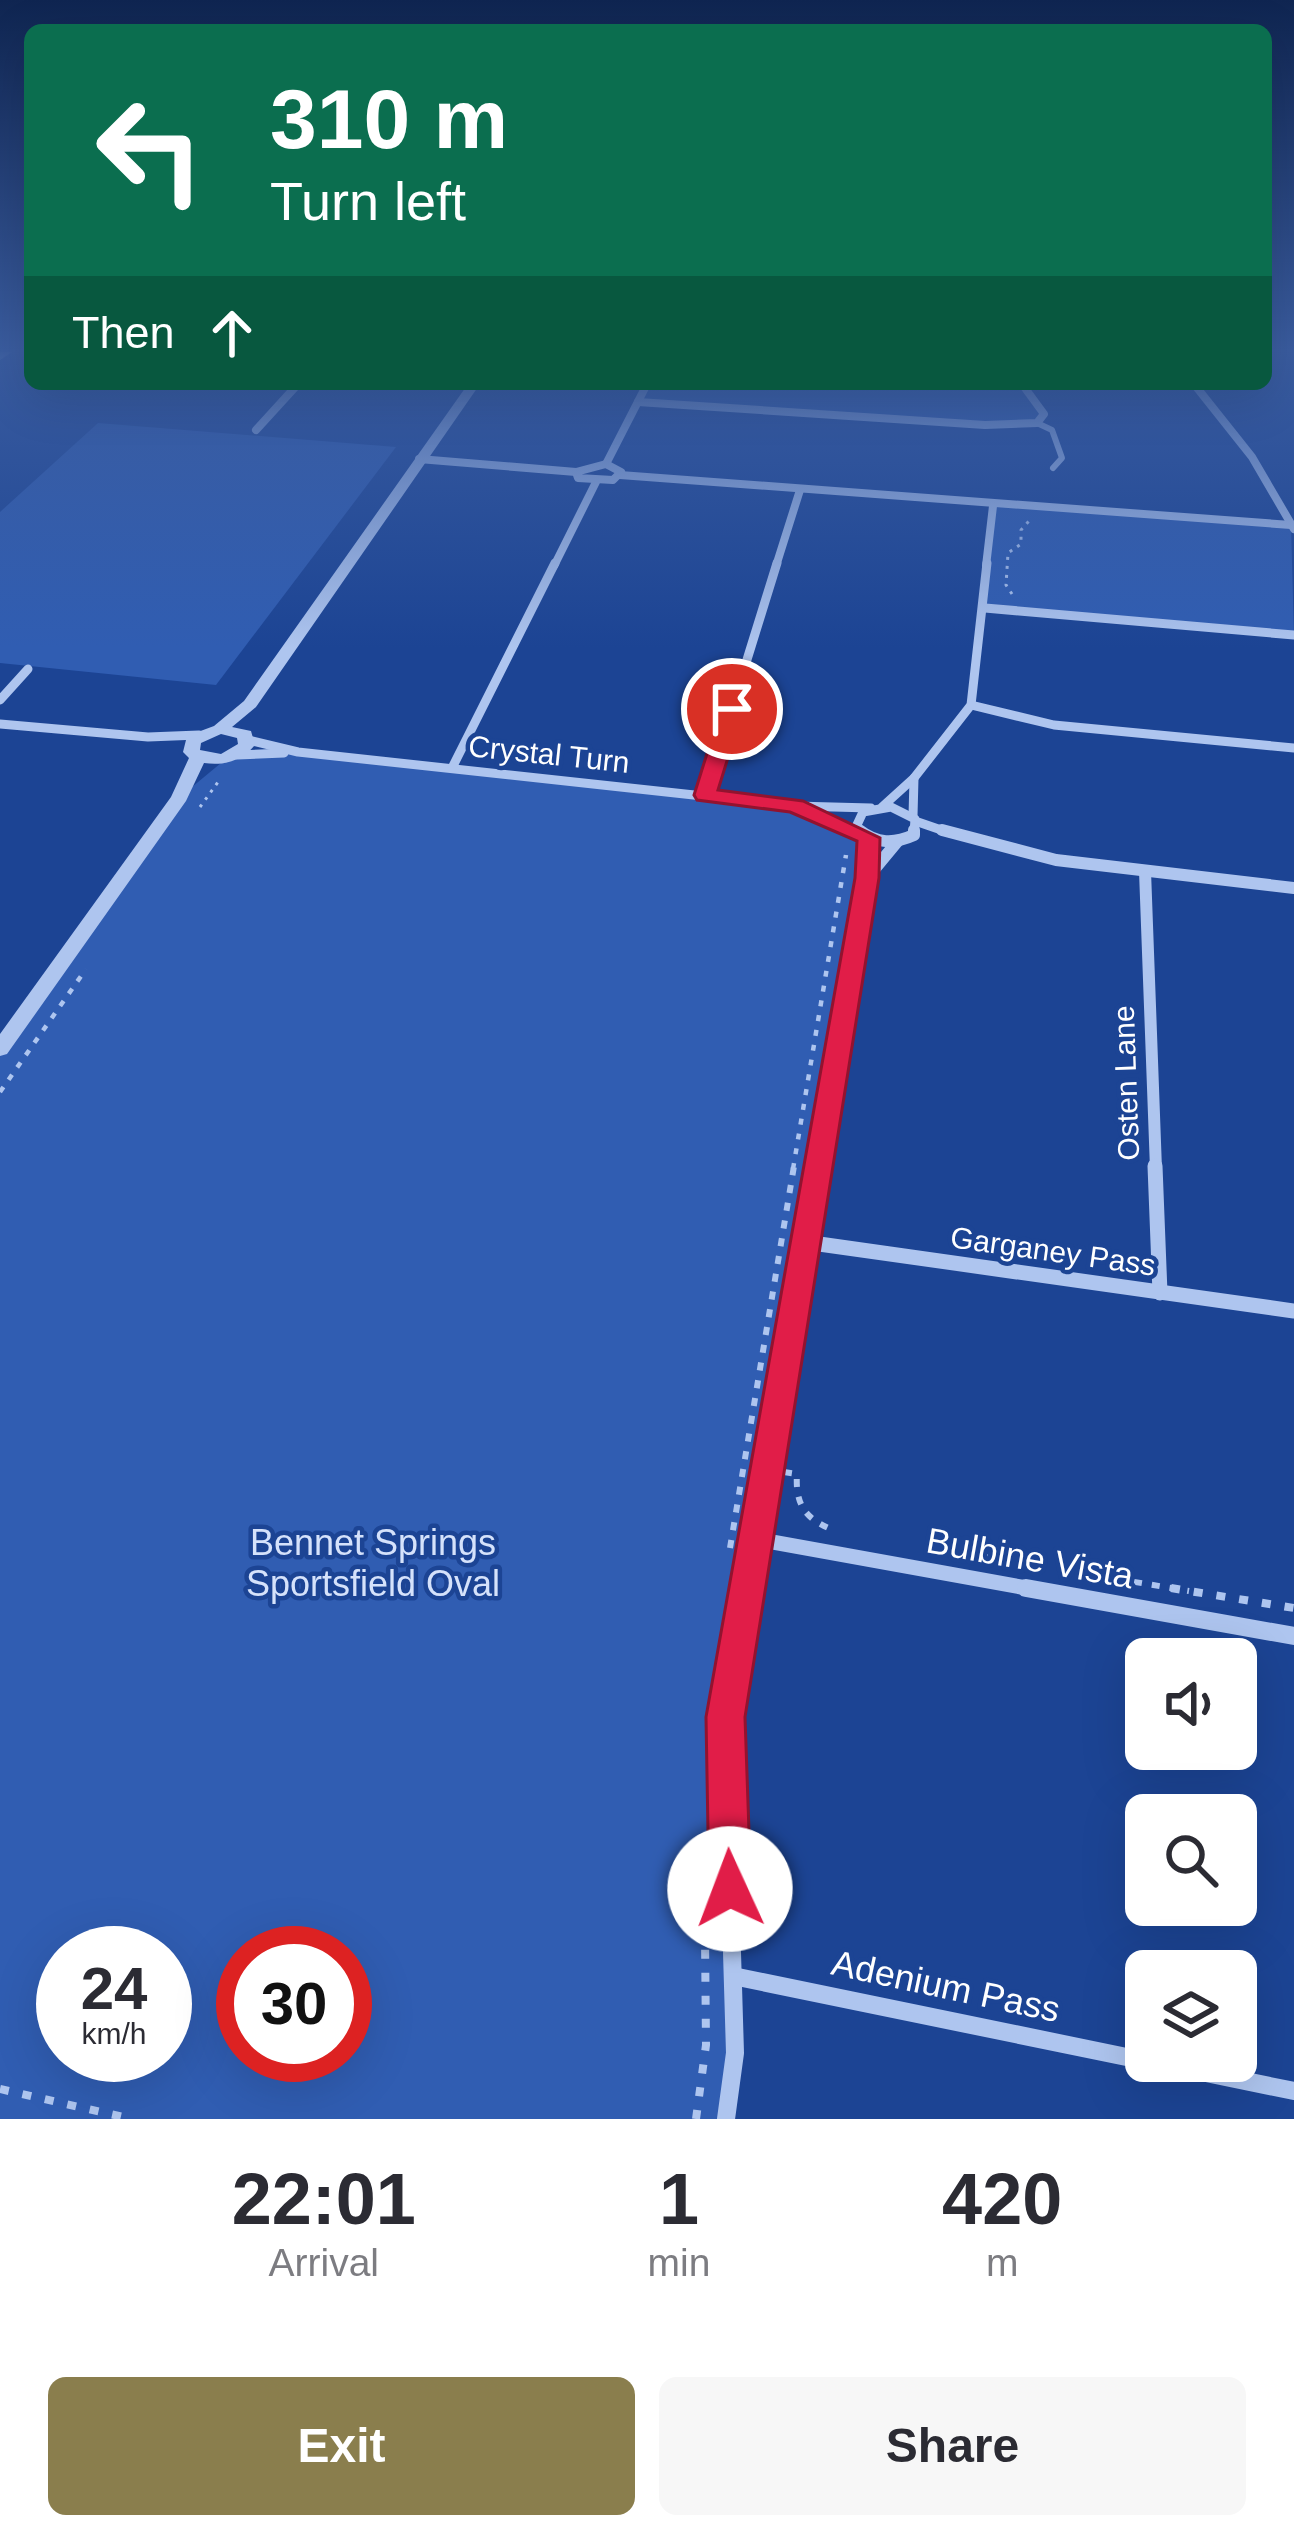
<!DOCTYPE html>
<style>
:root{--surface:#fff;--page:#f7f7f7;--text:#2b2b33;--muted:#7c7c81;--accent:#8a7e4d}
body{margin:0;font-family:Helvetica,sans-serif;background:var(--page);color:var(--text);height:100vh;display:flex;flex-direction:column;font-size:45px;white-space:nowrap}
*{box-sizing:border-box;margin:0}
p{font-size:39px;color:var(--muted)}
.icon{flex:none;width:66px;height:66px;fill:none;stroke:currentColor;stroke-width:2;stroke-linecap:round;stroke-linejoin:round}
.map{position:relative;height:2119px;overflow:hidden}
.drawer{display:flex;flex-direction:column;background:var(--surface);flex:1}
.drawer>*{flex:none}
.banner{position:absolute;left:24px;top:24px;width:1248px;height:366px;border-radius:18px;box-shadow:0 12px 48px #0002;background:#0b6e4f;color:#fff;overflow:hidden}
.fabs{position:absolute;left:1125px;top:1638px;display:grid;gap:24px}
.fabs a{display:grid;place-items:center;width:132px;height:132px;border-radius:18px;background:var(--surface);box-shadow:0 12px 48px #0002;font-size:60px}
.speed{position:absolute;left:36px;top:1926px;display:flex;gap:24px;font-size:60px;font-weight:700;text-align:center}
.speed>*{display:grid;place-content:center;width:156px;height:156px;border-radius:50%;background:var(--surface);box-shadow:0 12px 48px #0002;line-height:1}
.speed small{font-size:30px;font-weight:400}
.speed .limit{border:18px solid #d22;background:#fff;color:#111}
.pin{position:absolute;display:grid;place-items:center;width:102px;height:102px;color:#fff;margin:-51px;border:6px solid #fff;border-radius:50%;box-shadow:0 3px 12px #0007}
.me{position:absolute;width:132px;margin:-66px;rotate:358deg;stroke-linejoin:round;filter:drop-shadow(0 0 9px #0008)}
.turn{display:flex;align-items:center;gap:42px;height:252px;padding:0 48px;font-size:54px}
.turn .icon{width:156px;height:156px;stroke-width:2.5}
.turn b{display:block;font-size:84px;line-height:102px}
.then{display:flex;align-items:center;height:114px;padding:0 48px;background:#0003;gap:24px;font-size:45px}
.eta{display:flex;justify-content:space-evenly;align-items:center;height:204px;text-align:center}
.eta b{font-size:72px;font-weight:700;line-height:84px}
.cta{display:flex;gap:24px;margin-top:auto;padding:24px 48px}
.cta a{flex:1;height:138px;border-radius:18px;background:var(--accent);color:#fff;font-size:48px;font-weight:700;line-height:138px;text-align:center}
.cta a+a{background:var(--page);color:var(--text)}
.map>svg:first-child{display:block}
.green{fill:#305db2;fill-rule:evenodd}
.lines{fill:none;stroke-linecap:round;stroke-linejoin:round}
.path-far3{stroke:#aec5ef;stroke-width:3;stroke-dasharray:3 6;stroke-linecap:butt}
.path-far2{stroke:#aec5ef;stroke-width:4.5;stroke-dasharray:6 9;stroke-linecap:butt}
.path-far1{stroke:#aec5ef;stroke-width:6;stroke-dasharray:8 10;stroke-linecap:butt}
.path{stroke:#aec5ef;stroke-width:8;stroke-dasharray:9 14;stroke-linecap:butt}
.service{stroke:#aec5ef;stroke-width:6}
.minor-far4{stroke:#aec5ef;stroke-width:8}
.minor-far3{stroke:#aec5ef;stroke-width:9}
.minor-far2{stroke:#aec5ef;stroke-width:12}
.minor-far1{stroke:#aec5ef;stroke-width:15}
.minor{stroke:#aec5ef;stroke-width:18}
.tertiary{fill:#aec5ef;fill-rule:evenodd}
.secondary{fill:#dbe6fb;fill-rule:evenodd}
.route{fill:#e11d48;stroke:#92132f;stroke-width:3}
.labels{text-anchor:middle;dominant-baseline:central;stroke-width:9;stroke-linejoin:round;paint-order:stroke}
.street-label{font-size:30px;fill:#fff;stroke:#1c4494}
.near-park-label{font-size:36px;fill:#d5e2fb;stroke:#1c4494}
.near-street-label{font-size:36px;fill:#fff;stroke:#1c4494}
</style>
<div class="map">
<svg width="1294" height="2119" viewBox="0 0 1294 2119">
<rect width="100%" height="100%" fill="#1c4494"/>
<g class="green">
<polygon points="647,384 1022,384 1044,414 1037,423 1018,426 638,402"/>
<polygon points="98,423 396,447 216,685 0,663 0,512"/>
<polygon points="993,506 1291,525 1294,635 985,608"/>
<path d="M298,752l497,54 73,32 -143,879 10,336 -9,66h-726v-1070l180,-252 47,-39zM63,1953h102v102h-102zM243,1953h102v102h-102z"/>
</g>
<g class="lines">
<g class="path-far3">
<polyline points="1012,594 1006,585 1008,553 1021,544 1021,530 1029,521"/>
<polyline points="200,807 221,778"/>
</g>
<g class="path-far2">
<polyline points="0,1092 86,969"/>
<polyline points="793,1169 846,855"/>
</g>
<g class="path-far1">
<path d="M784,1472l13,2c-2,30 8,45 36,56"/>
<polyline points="730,1548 794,1166"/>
<polyline points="962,1553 1028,1564"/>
<polyline points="1063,1570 1189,1591"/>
</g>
<g class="path">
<polyline points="1171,1588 1294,1608"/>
<polyline points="0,2089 132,2119"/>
<polyline points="696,2119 706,2045 704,1827"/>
</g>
<polyline class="service" points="1037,423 1052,430 1062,458 1053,468"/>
<g class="minor-far4">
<polyline points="1194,384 1252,457 1294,529"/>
<polyline points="638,402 985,425 1037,423 1044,414 1022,384"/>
<polyline points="256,430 298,384"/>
<polyline points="419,459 576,472"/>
<polygon points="606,464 621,472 613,480 578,478 576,472"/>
<polyline points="606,464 647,384"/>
<polyline points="620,475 1291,525"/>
<polyline points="554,566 596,482"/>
<polyline points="776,566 800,490"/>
<polyline points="986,566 993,506"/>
</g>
<g class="minor-far3">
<polyline points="985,608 1294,635"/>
<polyline points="0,700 28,669"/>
<polyline points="971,705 1054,725 1294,748"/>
<polyline points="0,724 148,737 199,735"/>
<polyline points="248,740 298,752 795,806 871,808"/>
<polyline points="237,755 284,753"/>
<polyline points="452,768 555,563"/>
<polyline points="705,795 777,563"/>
<polyline points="882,807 914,778 971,705 987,563"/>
<polyline points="807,811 860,832"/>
<polyline points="913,816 914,778"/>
<polyline points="918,822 950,833"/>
<polyline points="863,833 856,827 863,812 891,807 915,819 914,833"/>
</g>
<g class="minor-far2">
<polyline points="856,830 860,832"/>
<path d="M859,830c18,14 35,14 55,5v-5"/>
<polyline points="942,830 1056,860 1294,888"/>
<polyline points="1145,871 1156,1169"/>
<polyline points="868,877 897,842"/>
<polyline points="818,1169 867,877 868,838"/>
</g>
<g class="minor-far1">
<polyline points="1155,1166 1160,1293"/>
<polyline points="805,1242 1294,1311"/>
<polyline points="756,1539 1043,1591"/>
<polyline points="746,1591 818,1166"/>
</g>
<g class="minor">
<polyline points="1026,1588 1294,1636"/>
<polyline points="733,1976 1146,2061"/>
<polyline points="1148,2061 1294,2091"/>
<polyline points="726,2119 735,2053 725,1717 747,1588"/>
</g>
<path class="tertiary" d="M468,384h12l-224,323 -24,20 19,4 4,14c-13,16 -31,21 -51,18l-18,38 -179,253 -7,2v-22l171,-237 18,-39 -6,-6 4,-16 27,-10 30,-25zM221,734l16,4 1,6 -17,10 -21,-4 1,-7z"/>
<polygon class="secondary" points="0,352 12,352 0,360"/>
</g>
<linearGradient id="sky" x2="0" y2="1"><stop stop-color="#0f2551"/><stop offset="0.54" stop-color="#3a5c9f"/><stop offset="1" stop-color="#3a5c9f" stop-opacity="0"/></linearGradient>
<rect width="1294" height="648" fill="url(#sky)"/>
<polygon class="route" points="732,703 743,709 718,790 803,801 880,838 879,878 745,1717 751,1889 745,1904 730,1910 715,1904 709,1889 706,1717 855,878 857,841 790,812 697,800 694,795 721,709"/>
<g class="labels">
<g class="street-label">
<text transform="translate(549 754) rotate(6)">Crystal Turn</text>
<text transform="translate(1126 1083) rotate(-92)">Osten Lane</text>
<text transform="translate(1053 1251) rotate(8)">Garganey Pass</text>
</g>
<g class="near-park-label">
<text x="373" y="1542">Bennet Springs<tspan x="373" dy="41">Sportsfield Oval</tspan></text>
</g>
<g class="near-street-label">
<text transform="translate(1030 1558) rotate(10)">Bulbine Vista</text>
<text transform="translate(946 1986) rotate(12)">Adenium Pass</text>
</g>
</g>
</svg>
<div class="fabs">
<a><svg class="icon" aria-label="sound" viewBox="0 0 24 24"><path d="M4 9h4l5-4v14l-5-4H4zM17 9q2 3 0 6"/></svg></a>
<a><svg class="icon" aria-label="search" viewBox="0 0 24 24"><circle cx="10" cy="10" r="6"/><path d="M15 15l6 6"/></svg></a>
<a><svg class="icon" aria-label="layers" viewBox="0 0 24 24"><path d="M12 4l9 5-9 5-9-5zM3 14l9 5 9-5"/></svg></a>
</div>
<div class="speed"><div>24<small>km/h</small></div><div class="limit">30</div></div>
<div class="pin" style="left:732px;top:709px;background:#d93025"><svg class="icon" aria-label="arrive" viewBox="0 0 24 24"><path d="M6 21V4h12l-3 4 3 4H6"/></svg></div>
<svg class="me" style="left:730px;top:1889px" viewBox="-20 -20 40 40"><circle r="19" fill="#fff"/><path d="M0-13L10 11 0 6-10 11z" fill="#e11d48"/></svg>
<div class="banner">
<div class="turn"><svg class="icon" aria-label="left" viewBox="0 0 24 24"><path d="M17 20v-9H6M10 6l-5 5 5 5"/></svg><div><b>310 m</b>Turn left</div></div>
<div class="then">Then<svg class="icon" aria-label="ahead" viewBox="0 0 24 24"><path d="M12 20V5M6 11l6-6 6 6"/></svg></div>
</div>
</div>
<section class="drawer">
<div class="eta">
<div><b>22:01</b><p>Arrival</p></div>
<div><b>1</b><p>min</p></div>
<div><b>420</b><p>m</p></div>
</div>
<div class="cta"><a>Exit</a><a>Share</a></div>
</section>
